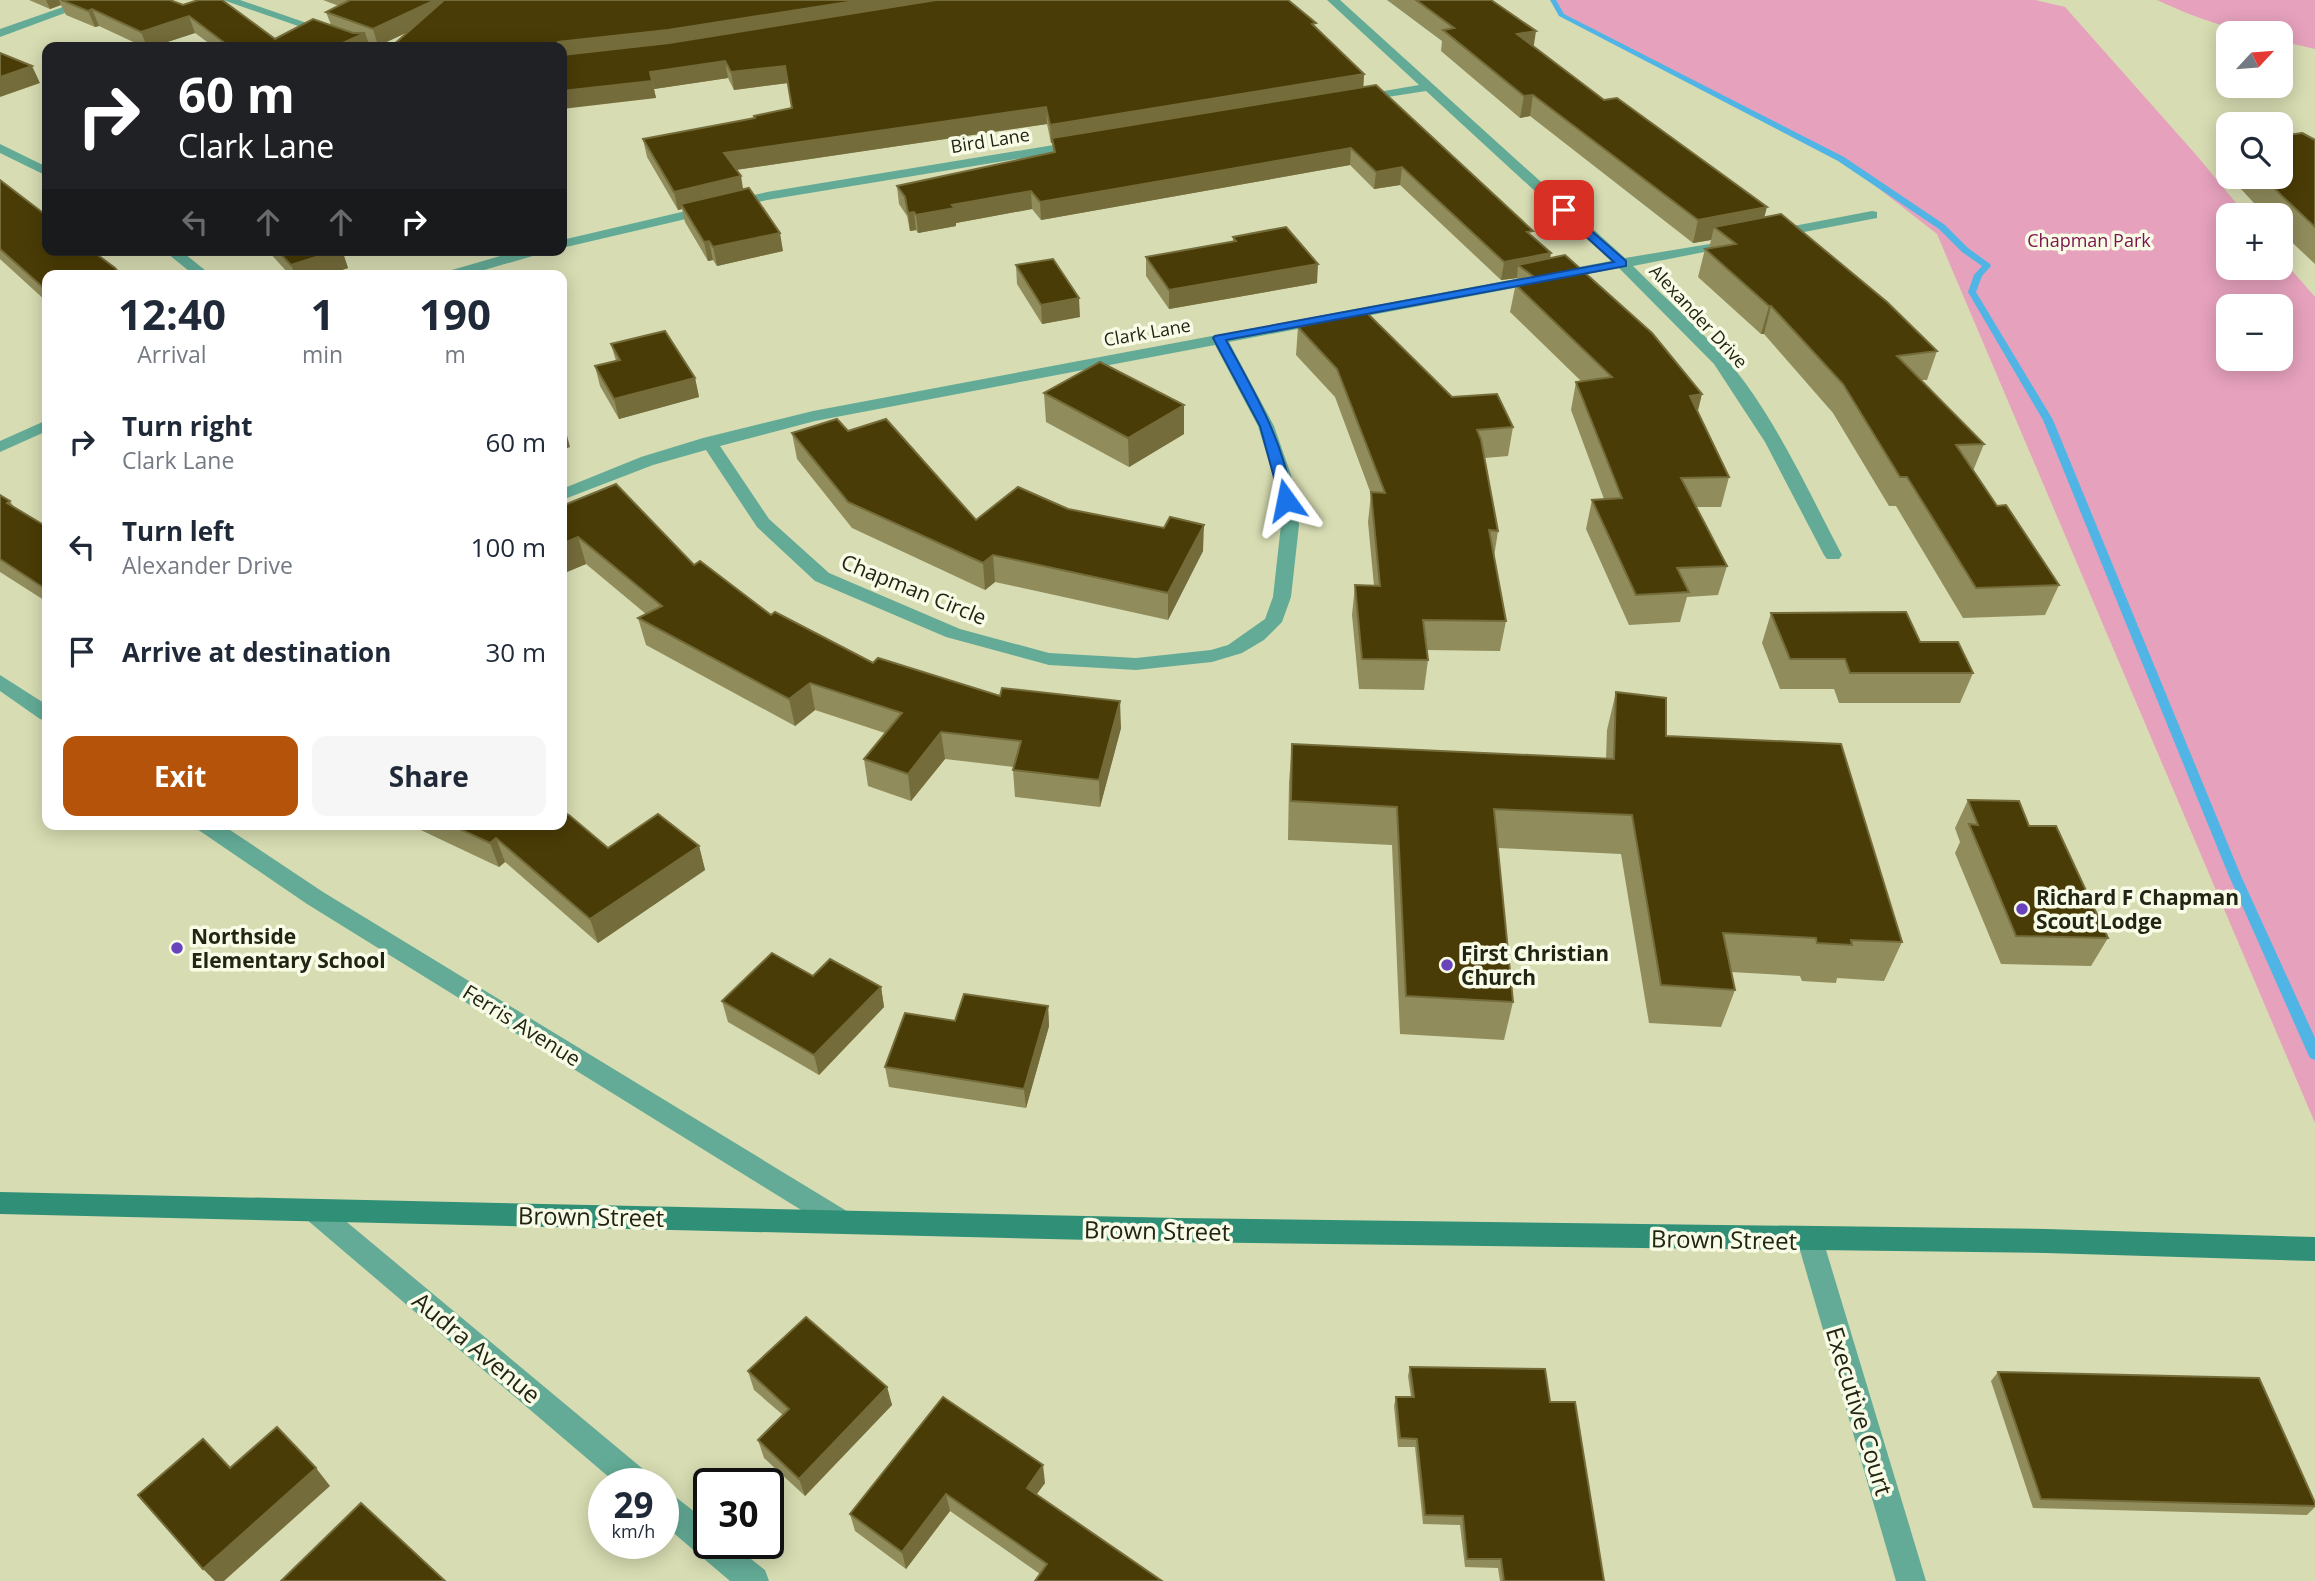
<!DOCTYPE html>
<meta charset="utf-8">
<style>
:root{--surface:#fff;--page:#f6f6f7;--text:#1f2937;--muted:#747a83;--accent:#b45309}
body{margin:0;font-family:"Open Sans",sans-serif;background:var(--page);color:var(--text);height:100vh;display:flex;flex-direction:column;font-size:26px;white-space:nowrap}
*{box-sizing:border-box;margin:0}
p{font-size:23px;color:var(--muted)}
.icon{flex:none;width:38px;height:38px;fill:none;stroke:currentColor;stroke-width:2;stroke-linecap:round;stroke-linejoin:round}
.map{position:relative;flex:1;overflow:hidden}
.sheet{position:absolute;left:42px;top:270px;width:525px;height:560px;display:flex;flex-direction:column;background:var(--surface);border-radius:14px;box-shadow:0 4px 18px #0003}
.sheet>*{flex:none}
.hud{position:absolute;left:42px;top:42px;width:525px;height:214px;border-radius:14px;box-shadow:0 4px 18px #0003;background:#202124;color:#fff;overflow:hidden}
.needle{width:46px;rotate:64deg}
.tools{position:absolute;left:2216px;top:21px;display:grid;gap:14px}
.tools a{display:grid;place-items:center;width:77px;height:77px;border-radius:14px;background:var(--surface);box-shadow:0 4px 18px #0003;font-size:35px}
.speed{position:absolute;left:588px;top:1468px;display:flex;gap:14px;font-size:35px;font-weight:700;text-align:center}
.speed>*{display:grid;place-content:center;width:91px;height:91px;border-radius:50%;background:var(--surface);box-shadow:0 4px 18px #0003;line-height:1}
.speed small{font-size:18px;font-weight:400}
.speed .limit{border:4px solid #111;border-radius:10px;background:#fff;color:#111}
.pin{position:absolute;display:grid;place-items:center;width:60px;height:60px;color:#fff;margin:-30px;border-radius:14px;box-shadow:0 4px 10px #0006}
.me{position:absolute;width:77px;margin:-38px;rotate:348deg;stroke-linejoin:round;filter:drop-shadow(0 0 5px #0008)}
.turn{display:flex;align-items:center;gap:24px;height:147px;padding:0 21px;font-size:32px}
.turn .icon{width:91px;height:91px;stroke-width:2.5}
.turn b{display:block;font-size:49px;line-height:60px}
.lanes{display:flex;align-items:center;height:66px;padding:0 21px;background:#0003;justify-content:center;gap:35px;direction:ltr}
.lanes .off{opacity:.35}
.eta{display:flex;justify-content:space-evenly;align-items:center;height:119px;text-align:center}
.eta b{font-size:42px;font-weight:700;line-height:49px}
.button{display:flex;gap:14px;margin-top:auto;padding:14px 21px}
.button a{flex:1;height:80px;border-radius:14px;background:var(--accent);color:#fff;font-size:28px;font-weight:700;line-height:80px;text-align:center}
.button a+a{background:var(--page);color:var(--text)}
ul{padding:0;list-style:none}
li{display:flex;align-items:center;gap:21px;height:105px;padding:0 21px}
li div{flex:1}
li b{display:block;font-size:26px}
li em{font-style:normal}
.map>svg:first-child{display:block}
.green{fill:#e6a1bd;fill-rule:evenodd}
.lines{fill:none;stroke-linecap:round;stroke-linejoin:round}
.stream{fill:#50b4e5;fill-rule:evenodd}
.minor{fill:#63ab96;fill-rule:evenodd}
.secondary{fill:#2f8f77;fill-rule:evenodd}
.wall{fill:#908c5c}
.shaded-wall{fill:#746c3a}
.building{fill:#4a3c06;stroke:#746c3a;stroke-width:2}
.route{fill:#1a73e8;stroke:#114b97;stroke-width:2}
.poi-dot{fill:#6943bc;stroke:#f8fbe6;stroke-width:2.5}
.labels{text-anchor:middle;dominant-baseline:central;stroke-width:7;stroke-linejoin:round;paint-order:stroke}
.far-street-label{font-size:18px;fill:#222414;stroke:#f8fbe6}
.far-park-label{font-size:18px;fill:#7c134d;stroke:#f8fbe6}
.street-label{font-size:21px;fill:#222414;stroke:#f8fbe6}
.poi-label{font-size:21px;font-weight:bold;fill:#222414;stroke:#f8fbe6;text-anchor:start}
.near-street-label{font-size:24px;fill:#222414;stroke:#f8fbe6}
</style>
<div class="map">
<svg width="2315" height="1581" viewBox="0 0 2315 1581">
<rect width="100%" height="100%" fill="#d7dcb2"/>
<g class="green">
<path d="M1553,0h482l30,7 133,150 48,58h-18v53h52v-11l35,40v826l-378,-889 -96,-75 -280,-144zM2228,306h52v53h-52z"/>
<path d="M2157,0h158v49l-35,-8v-8c-45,0 -82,-14 -123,-33z"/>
</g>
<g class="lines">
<polygon class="stream" points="1550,0 1556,0 1564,14 1844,157 1945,225 1968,248 1990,264 1991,266 1982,276 1976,292 2053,420 2241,876 2315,1038 2315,1060 2310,1058 2308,1054 2229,876 2043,420 1968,292 1974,275 1982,266 1962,252 1939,229 1838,161 1559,16"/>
<g class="minor">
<polygon points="83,0 100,0 0,37 0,29"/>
<polygon points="223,0 240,0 376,47 359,47"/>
<path d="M1327,0h13l285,258 115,-19 2,3 -2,3 -107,21c30,30 63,59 91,91 47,51 85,136 118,198l-3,4h-12l-3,-4 -59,-113 -51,-78 -95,-96 -390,74 45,84 17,49 8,50 -8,72 -9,25 -18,18 -22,13 -30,9 -76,8 -87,-5 -103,-28 -131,-56 -58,-54 -51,-77 -53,15 -91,35v-11l79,-32 62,-19 110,-27 798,-150 -185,-170 -71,11v-6l64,-11zM1215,345l43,81 15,49 8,50 -8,72 -8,22 -37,26 -17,5 -75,8 -87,-5 -89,-24 -131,-56 -60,-54 -49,-73 95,-25z"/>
<polygon points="1078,141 1083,142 1083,148 767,200 562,248 562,240 767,192"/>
<polygon points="0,144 47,167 47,176 0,153"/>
<polygon points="1872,211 1877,212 1877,218 1773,238 1766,234 1773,230"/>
<polygon points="163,250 180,250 211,275 194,275"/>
<polygon points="521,250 545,250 543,253 467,275 443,275 445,272"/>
<polygon points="47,420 47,431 0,452 0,441"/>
<polygon points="0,675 47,705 47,721 40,719 0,691"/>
<polygon points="194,824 221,824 323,892 850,1213 854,1221 850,1229 841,1233 832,1229 307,904 197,829"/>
<polygon points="315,1200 324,1203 649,1474 654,1484 617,1484 306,1219 302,1211 306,1203"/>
<polygon points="1810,1228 1819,1232 1823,1240 1926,1581 1896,1581 1797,1240 1801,1232"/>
<polygon points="663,1490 673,1495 709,1523 709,1544 732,1544 765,1570 769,1581 730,1581 663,1524"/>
</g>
<polygon class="secondary" points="0,1192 1179,1218 2046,1229 2315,1237 2315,1261 2046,1253 1179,1242 0,1214"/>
</g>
<g class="wall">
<polygon points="29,0 170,0 275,39 331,25 326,12 339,6 323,0 1288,0 1364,74 1363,87 1533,236 1550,259 1698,411 1729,477 1721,507 1696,507 1727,566 1718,595 1687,597 1680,622 1629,625 1586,529 1592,500 1604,499 1571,410 1576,382 1581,381 1510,312 1517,278 1501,280 1400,185 1374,189 1350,165 1041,220 1032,209 956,223 956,226 918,233 916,230 910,231 907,216 899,204 897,186 1053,153 1052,143 1051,143 1047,124 736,170 743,189 783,251 717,266 713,260 708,261 685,222 682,209 678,210 647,157 643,139 754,118 754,116 792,108 788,83 734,90 728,78 654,89 656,98 410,31 378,46 368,42 370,47 214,47 195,33 152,47 144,47 99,26 95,27 66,15 61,5 50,9"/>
<polygon points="1387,0 1491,0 1533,47 1604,100 1764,217 1937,351 1927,380 1921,380 1984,444 1973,471 1997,506 2059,585 2045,615 1963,618 1896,506 1889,506 1833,413 1764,334 1761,334 1698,277 1705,249 1709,249 1711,240 1693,243 1530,116 1520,118 1441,51 1442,41"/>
<polygon points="2315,140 2315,264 2280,231 2280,215 2265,215 2230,177 2280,177"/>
<polygon points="2228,155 2228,175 2222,168"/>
<polygon points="0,180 47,275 47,302 0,259"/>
<polygon points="1233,237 1317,283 1169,309 1146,276 1146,257 1233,242"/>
<polygon points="267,250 342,250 348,268 326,275 290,275"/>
<polygon points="1016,265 1080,317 1042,324 1017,284"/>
<polygon points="1298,327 1452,397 1513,427 1508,456 1485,458 1498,531 1494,557 1506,621 1500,651 1427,650 1428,660 1424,690 1359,689 1352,615 1355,585 1374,586 1368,522 1371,494 1335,397 1296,355"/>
<polygon points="611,344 695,378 699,397 619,419 600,386 595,366 616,361"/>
<polygon points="1044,393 1184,434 1129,467 1046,422"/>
<polygon points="848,431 976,520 1068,509 1203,551 1168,620 995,582 985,590 852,528 797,459 792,433"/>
<polygon points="0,495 10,501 14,507 47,527 47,602 0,572"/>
<polygon points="562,506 694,565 771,615 873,663 1121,728 1100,807 1015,797 1013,770 1014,767 945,759 911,801 868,786 864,759 885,733 815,710 795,726 646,645 638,618 646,614 586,564 562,574"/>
<polygon points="1771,613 1920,642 1973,673 1960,703 1839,703 1834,689 1780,689 1762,643"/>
<polygon points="1616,692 1902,942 1884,981 1837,978 1836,983 1802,981 1800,976 1731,972 1735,990 1721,1027 1649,1023 1621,854 1498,848 1513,1002 1504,1040 1400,1034 1392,845 1288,840 1289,782 1292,744 1606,759 1607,730"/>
<polygon points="1968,800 2029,826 2108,938 2091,966 2001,964 1955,853 1960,842 1955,828"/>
<polygon points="408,824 562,824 608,848 699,846 705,870 598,943 505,862 499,867"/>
<polygon points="813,976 881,987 884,1007 819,1075 728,1022 722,1001"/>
<polygon points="1048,1006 1049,1026 1026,1108 889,1087 885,1067 955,1021"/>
<polygon points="1410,1367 1550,1402 1604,1581 1500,1581 1498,1568 1465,1567 1460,1525 1423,1524 1415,1447 1398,1447 1394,1406 1396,1397 1411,1397 1408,1376"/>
<polygon points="748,1371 887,1387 892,1405 805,1496 764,1458 758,1440 783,1415 754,1390"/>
<polygon points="1998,1372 2315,1503 2315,1507 2307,1515 2033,1508 1991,1381"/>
<polygon points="943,1397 1045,1483 1036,1494 1162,1581 1040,1574 950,1511 906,1569 855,1531 850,1514"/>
</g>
<g class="shaded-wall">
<polygon points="46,0 59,0 61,5 50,9"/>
<polygon points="435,0 457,0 459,8 378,46 373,29"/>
<polygon points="861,0 966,0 562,59 562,47 556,47 558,42"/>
<polygon points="92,9 99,26 95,27 88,11"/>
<polygon points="189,16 195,33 152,47 147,47 141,32"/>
<polygon points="1536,31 1533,51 1517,34"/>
<polygon points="365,33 370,47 334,47"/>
<polygon points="725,61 728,78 654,89 650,72"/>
<polygon points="32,66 40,83 0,97 0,77"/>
<polygon points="785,66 788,83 734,90 731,72"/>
<polygon points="1364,74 1363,92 1052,138 1052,143 1051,143 1050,125"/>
<polygon points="652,81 656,98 562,109 562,91"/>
<polygon points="1533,95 1530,116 1520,118 1524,96"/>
<polygon points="1046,107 1047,124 728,171 724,153"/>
<polygon points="1351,148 1350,165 1041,220 1040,202"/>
<polygon points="1402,167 1400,185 1374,189 1376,172"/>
<polygon points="741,176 744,195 681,204 682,209 678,210 674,192"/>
<polygon points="1031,191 1032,209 956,223 956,226 918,233 916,215 952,205"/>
<polygon points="1767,207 1761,230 1714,227 1711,240 1693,243 1698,220"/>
<polygon points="914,212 916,230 910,231 908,213"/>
<polygon points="780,233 783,251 717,266 713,247"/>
<polygon points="709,241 713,260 708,261 704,242"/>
<polygon points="338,250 342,250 348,268 326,275 295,275 291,265"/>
<polygon points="1551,253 1548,272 1518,265 1517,278 1501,280 1504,262"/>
<polygon points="1318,264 1317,283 1169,309 1169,290"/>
<polygon points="1079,298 1080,317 1042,324 1041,305"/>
<polygon points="1769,306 1771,306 1764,334 1761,334"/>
<polygon points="695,378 699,397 619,419 614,399"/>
<polygon points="1702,394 1695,423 1690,396"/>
<polygon points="1184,405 1184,434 1129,467 1128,438"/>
<polygon points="565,428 570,447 562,450 562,429"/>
<polygon points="1204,525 1203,551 1168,620 1168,593"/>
<polygon points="578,537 586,564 562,574 562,544"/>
<polygon points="993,555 995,582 985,590 983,563"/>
<polygon points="810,683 815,710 795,726 789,699"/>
<polygon points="1120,701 1121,728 1100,807 1099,780"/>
<polygon points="941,732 945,759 911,801 908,774"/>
<polygon points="496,838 505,862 499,867 490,843"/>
<polygon points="699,846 705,870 598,943 590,919"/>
<polygon points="881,987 884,1007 819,1075 814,1055"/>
<polygon points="1048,1006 1049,1026 1026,1108 1024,1089"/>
<polygon points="887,1387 892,1405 805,1496 799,1479"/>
<polygon points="1043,1465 1045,1483 1029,1505 1027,1488"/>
<polygon points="316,1468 330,1486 224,1581 215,1581 203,1569"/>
<polygon points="946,1494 950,1511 906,1569 902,1552"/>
</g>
<g class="building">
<polygon points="61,0 170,0 183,5 198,0 222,0 275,39 313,19 353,33 365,33 334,47 230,47 189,16 141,32 92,9 88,11"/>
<polygon points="350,0 435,0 373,29 326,12"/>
<polygon points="444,0 861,0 668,30 558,42 556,47 391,47"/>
<polygon points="936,0 1288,0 1316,23 1312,24 1364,74 1050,125 1046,107 724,153 741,176 674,192 643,139 755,118 754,116 792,108 785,66 731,72 725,61 650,72 652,81 562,91 562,55 669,43"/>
<polygon points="1416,0 1491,0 1536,31 1517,34 1604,100 1617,98 1767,207 1698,220 1533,95 1524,96 1443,30 1454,28"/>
<polygon points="0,53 32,66 0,77"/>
<polygon points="1376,85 1533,231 1527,232 1551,253 1504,262 1402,167 1376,172 1351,148 1040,202 1031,191 952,205 955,208 916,215 914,212 908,213 905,197 897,186 1055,152 1052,138"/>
<polygon points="2302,133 2315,140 2315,227 2281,195 2264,177 2280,177 2280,136"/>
<polygon points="0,180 47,216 47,250 91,250 115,268 121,275 47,275 47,291 0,249"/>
<polygon points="749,188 780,233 713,247 709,241 704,242 681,204"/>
<polygon points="1781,214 1887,302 1937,351 1897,356 1984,444 1956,445 1997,506 2006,505 2059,585 1976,588 1907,477 1900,477 1843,384 1771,306 1769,306 1705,249 1736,244 1714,227"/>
<polygon points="1286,227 1318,264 1169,290 1146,257 1236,241 1233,237"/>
<polygon points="277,250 338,250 291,265"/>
<polygon points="1565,255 1652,333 1702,394 1690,396 1729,477 1681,478 1727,566 1677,568 1689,592 1636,595 1592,500 1622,498 1576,382 1612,377 1515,284 1537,279 1518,265"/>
<polygon points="1053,259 1079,298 1041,305 1016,265"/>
<polygon points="487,271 491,275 474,275"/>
<polygon points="1366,312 1452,397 1497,394 1513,427 1477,430 1481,440 1498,531 1489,530 1506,621 1423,620 1428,660 1362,659 1355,585 1380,586 1371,492 1385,493 1337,369 1298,327"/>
<polygon points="665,331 695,378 614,399 595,366 620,360 611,344"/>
<polygon points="1100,362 1184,405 1128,438 1044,393"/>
<polygon points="837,419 848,431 886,419 976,520 1018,487 1068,509 1164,528 1170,517 1204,525 1168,593 993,555 983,563 848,502 792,433"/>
<polygon points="616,484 694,565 700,561 771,615 775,612 873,663 878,658 1000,696 1002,688 1120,701 1099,780 1013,770 1021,741 941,732 908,774 864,759 902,713 810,683 789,699 638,618 662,606 578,537 562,544 562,506"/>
<polygon points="0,495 10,501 7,503 47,527 47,590 0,559"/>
<polygon points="1906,612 1920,642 1958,642 1973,673 1850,673 1845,659 1790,659 1771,613"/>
<polygon points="1616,692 1666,698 1666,736 1841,744 1902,942 1851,940 1852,945 1817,943 1816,938 1723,933 1735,990 1661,985 1632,815 1494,809 1513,1002 1406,996 1397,807 1291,801 1292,744 1614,759"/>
<polygon points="1968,800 2019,801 2029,826 2056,826 2108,938 2016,936 1969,824 1978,825"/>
<polygon points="562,812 569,815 608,848 658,814 699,846 590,919 496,838 490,843 449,824 562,824"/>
<polygon points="772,953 813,976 830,959 881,987 814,1055 722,1001"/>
<polygon points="964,994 1048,1006 1024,1089 885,1067 905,1013 955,1021"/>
<polygon points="806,1317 887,1387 799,1479 758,1440 789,1409 748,1371"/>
<polygon points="1410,1367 1545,1369 1550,1402 1575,1402 1604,1581 1504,1581 1501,1559 1467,1559 1463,1516 1425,1515 1417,1439 1400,1438 1396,1397 1414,1397"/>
<polygon points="1998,1372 2259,1378 2315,1503 2315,1506 2041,1499"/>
<polygon points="943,1397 1043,1465 1027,1488 1162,1581 1035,1581 1047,1564 946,1494 902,1552 850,1514"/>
<polygon points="277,1427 316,1468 203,1569 138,1495 203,1439 230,1468"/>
<polygon points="361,1503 445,1581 281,1581"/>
</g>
<path class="route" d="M1564,207l62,54v5l-400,74c30,56 56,97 67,160l-2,3h-10l-21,-77 -47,-88 2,-2 399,-74 -54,-49 -2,-3z"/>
<g class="poi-dot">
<circle cx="2022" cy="909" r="7"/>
<circle cx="177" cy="948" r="7"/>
<circle cx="1447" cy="965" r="7"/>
</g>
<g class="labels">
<g class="far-street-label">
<text transform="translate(990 140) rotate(-9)">Bird Lane</text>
<text transform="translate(1699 316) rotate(47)">Alexander Drive</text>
<text transform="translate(1147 332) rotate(-10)">Clark Lane</text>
</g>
<g class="far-park-label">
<text x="2089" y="240">Chapman Park</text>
</g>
<g class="street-label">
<text transform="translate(914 589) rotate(22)">Chapman Circle</text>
<text transform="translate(522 1025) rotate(32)">Ferris Avenue</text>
</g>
<g class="poi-label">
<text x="2036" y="897">Richard F Chapman<tspan x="2036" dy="24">Scout Lodge</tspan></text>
<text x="191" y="936">Northside<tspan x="191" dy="24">Elementary School</tspan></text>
<text x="1461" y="953">First Christian<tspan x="1461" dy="24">Church</tspan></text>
</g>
<g class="near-street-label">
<text transform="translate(591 1216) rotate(1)">Brown Street</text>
<text transform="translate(1157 1230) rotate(1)">Brown Street</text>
<text transform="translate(1724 1239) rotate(1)">Brown Street</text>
<text transform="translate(477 1347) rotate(40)">Audra Avenue</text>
<text transform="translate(1860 1411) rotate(73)">Executive Court</text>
</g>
</g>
</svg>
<div class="tools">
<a><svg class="needle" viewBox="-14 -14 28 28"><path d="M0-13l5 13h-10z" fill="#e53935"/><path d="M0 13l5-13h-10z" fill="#747a83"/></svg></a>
<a><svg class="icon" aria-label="search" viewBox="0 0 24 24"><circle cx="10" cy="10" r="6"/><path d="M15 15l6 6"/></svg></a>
<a>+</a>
<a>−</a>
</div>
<div class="speed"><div>29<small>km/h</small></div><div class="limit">30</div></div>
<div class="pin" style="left:1564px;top:210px;background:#d93025"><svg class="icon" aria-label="arrive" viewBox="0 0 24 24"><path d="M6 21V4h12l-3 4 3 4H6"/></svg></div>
<svg class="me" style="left:1286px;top:500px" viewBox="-20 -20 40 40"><path d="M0-17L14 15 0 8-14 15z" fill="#1a73e8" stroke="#fff" stroke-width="4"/></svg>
<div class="hud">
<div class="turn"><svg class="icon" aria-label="right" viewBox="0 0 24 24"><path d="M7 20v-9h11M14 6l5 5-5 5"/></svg><div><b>60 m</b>Clark Lane</div></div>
<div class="lanes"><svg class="icon off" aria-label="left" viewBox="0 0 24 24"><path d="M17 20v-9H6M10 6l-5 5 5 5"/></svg><svg class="icon off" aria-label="ahead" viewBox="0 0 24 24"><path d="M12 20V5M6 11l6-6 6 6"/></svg><svg class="icon off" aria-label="ahead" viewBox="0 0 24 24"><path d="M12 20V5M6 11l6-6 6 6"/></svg><svg class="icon" aria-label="right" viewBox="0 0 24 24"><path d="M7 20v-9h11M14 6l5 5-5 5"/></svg></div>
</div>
<section class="sheet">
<div class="eta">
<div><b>12:40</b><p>Arrival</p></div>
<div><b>1</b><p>min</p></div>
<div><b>190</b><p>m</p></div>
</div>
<ul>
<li><svg class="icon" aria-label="right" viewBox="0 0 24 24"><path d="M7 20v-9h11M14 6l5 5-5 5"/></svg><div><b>Turn right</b><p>Clark Lane</p></div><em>60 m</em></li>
<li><svg class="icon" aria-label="left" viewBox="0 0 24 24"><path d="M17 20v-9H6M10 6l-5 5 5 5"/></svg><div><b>Turn left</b><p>Alexander Drive</p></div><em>100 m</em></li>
<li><svg class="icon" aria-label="arrive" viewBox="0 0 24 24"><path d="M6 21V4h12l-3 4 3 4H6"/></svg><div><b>Arrive at destination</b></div><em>30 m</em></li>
</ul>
<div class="button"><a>Exit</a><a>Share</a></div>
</section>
</div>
